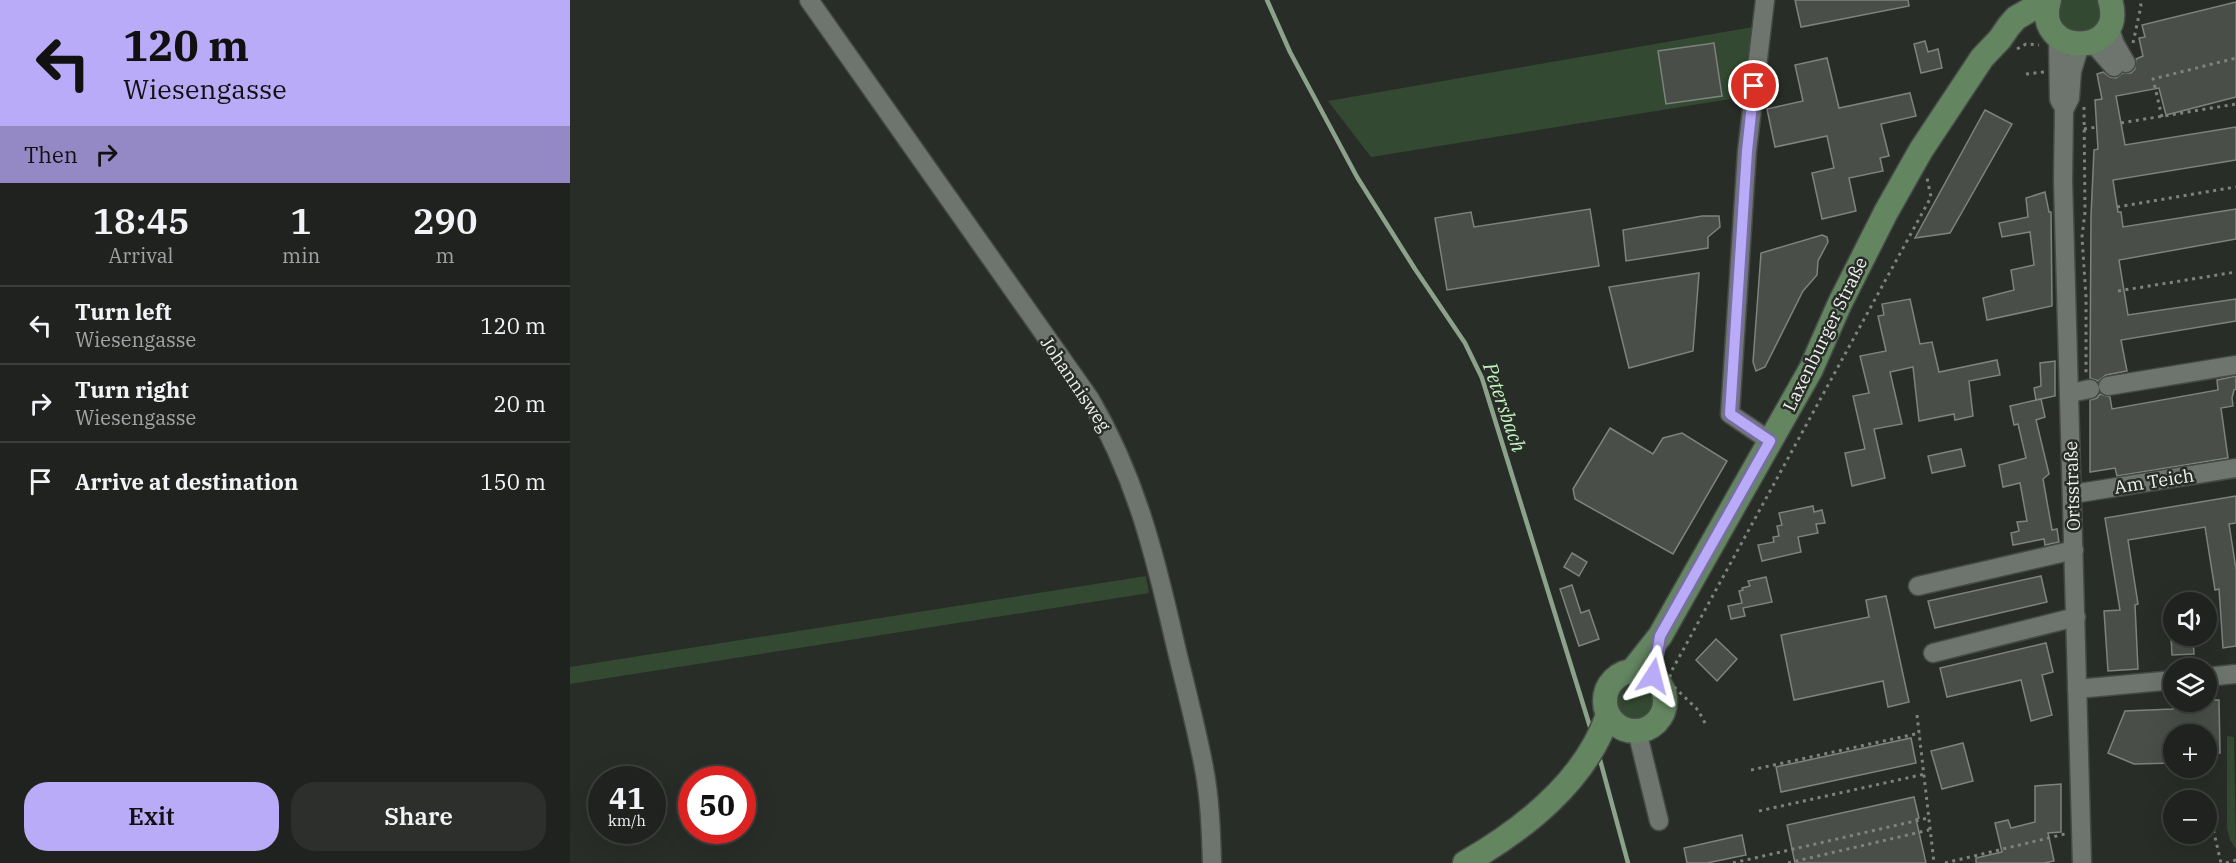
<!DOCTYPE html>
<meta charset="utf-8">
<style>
:root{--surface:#1f221e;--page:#2c2f2b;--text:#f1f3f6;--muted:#a1a4a4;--line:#3c3f3c;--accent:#b9abf7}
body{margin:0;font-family:"IBM Plex Serif",serif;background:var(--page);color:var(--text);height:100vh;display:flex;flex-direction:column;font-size:22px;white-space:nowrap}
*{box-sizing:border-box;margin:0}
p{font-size:20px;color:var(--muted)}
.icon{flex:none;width:33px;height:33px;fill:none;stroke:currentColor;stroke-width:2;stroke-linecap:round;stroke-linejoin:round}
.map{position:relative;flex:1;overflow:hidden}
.panel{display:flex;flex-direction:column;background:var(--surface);width:570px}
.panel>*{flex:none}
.banner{background:#b9abf7;color:#111;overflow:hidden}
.buttons{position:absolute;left:1593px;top:592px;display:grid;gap:12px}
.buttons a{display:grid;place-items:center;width:54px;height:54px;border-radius:50%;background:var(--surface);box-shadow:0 6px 24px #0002,0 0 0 2px var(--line);font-size:30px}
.speed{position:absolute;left:18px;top:766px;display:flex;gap:12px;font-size:30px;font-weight:700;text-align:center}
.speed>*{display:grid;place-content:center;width:78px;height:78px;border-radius:50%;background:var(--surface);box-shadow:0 6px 24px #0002,0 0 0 2px var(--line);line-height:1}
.speed small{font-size:15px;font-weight:400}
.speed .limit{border:9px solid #d22;background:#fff;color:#111}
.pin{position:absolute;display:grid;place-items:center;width:51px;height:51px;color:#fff;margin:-26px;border:3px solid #fff;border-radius:50%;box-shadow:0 2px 6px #0007}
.me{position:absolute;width:66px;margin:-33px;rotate:9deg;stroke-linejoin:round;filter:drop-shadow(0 0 4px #0008)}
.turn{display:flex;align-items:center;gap:21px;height:126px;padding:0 24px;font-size:27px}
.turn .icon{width:78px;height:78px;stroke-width:2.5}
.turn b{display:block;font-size:42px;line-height:51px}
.then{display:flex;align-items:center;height:57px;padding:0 24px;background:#0003;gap:12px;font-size:22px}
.eta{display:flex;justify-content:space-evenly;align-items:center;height:102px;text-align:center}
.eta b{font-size:36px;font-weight:600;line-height:42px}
.cta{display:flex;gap:12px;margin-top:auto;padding:12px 24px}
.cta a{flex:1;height:69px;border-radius:24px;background:var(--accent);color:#111;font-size:24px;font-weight:600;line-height:69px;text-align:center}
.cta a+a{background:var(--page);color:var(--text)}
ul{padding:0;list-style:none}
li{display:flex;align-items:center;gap:18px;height:78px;padding:0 24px;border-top:2px solid var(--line)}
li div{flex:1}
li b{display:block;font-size:22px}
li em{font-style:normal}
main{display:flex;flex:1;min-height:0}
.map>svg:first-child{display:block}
.green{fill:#334931}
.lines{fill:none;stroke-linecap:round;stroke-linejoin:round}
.stream{stroke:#8ca28a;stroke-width:4.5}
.building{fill:#494e49;stroke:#7e837d;stroke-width:1.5}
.minor-casing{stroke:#464a46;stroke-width:21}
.major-casing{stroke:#464a46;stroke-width:27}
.path{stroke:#7f827e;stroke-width:3;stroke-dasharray:3 4.5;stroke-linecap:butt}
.minor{stroke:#6e746e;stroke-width:18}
.major{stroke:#638560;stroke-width:24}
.route-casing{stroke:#786fa1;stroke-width:15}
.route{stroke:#b9abf7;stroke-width:10}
.labels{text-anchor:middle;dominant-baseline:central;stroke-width:5;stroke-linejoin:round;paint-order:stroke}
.street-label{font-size:18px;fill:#eff2ef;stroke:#292d28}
.water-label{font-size:20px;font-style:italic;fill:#c3f4be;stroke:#292d28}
</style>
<main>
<section class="panel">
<div class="banner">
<div class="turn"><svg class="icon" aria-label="left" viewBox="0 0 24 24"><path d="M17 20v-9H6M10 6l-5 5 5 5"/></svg><div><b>120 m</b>Wiesengasse</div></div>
<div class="then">Then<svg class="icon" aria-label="right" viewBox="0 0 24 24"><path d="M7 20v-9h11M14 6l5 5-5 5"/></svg></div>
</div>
<div class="eta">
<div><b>18:45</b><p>Arrival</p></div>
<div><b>1</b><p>min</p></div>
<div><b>290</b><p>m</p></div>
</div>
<ul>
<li><svg class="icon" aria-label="left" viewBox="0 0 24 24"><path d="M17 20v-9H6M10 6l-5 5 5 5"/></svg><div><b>Turn left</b><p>Wiesengasse</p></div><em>120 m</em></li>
<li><svg class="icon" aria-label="right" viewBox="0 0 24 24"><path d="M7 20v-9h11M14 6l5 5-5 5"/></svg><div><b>Turn right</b><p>Wiesengasse</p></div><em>20 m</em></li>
<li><svg class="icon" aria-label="arrive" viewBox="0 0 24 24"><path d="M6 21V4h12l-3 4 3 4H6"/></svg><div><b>Arrive at destination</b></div><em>150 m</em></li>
</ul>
<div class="cta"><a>Exit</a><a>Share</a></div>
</section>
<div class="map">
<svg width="1666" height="863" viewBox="0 0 1666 863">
<rect width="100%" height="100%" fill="#292d28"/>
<g class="green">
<polygon points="1486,0 1533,0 1527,32 1494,33"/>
<polygon points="1183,27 1179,96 801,157 758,101"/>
<polygon points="576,576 579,593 0,684 0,667"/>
<circle cx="1065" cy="701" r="18"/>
<polygon points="1657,736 1664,737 1666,849 1660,840 1657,828"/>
</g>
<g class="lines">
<g class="stream">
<polyline points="697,0 720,52 787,177 845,269 895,343 912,378 1021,730"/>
<polyline points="1029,756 1058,863"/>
</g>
</g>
<g class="building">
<polygon points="1225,0 1338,0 1339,6 1231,27"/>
<polygon points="1666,2 1666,97 1596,115 1589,88 1546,96 1555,145 1666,127 1666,160 1543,180 1548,212 1551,212 1553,227 1666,209 1666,239 1549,260 1558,315 1666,299 1666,321 1551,340 1557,371 1536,375 1528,381 1520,378 1521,216 1524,150 1528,149 1525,100 1532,99 1527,74 1533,72 1540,77 1546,78 1553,73 1561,73 1565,69 1566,59 1573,56 1569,38 1575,37 1572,25"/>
<polygon points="1355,41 1358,52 1368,49 1372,68 1351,73 1344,44"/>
<polygon points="1144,43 1152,96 1096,104 1088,51"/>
<polygon points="1257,58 1269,108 1340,93 1346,116 1311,124 1319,156 1310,158 1313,171 1279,178 1286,211 1252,219 1242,173 1264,168 1257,136 1205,147 1197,109 1233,101 1225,65"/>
<polygon points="1415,110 1442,124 1380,233 1345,238"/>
<polygon points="1475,192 1479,212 1481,212 1482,306 1417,320 1413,298 1444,290 1441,270 1464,265 1460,232 1432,237 1429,223 1458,217 1456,198"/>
<polygon points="1020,209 1029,266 877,290 865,218 901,212 904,227"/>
<polygon points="1132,216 1149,216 1150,227 1138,237 1138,248 1056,261 1053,230"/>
<polygon points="1252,235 1257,237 1258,242 1248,261 1247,275 1233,291 1195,367 1186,371 1183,362 1191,253"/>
<polygon points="1129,273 1123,351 1059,368 1039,287"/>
<polygon points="1340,299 1350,344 1362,342 1369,372 1427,360 1430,375 1399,381 1403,416 1385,420 1384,414 1349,421 1343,367 1320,372 1332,424 1304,429 1315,478 1282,486 1275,453 1295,449 1283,396 1299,393 1290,356 1316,351 1308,316 1314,315 1312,304"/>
<polygon points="1485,361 1485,396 1466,400 1464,388 1471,386 1470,363"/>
<polygon points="1666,376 1666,389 1664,390 1662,398 1663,406 1651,408 1658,458 1547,476 1545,468 1520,472 1520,400 1527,398 1530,394 1540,397 1542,409 1648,390 1647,380"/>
<polygon points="1471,399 1475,417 1466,420 1479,474 1473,479 1482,530 1487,529 1489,542 1475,545 1474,539 1443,545 1441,533 1449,531 1447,522 1457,521 1450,483 1433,487 1429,465 1456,458 1448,424 1444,425 1440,406"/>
<polygon points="1040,428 1083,454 1093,438 1112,433 1157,461 1103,554 1005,499 1003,489"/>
<polygon points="1391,449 1395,466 1362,473 1358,456"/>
<polygon points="1666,496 1666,523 1659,524 1666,569 1666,646 1653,648 1649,589 1645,590 1635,527 1558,540 1568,604 1565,605 1568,669 1538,671 1534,611 1550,610 1535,518"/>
<polygon points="1243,506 1244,512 1252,510 1255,523 1246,524 1248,533 1228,537 1231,552 1192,561 1188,545 1204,542 1203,537 1209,536 1207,526 1212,525 1209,513"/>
<polygon points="1002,553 1017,562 1009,576 994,567"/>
<polygon points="1471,576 1477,602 1365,628 1358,601"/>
<polygon points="1196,577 1202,602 1173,608 1175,616 1161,619 1158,606 1172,603 1169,591 1173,590 1172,588 1180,586 1178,581"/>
<polygon points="1002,585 1011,613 1019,610 1029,639 1009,646 990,589"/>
<polygon points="1316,596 1339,702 1318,707 1313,681 1224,700 1211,635 1299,617 1296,600"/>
<polygon points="1601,636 1623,636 1624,654 1602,655"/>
<polygon points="1146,639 1167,659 1147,681 1126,660"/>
<polygon points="1476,643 1483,672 1472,675 1482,715 1461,721 1451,680 1377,697 1370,668"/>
<polygon points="1636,700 1649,700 1650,753 1636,753 1636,735 1604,735 1604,763 1564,764 1538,753 1555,711 1603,709 1604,702 1636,702"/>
<polygon points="1341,738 1346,763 1211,792 1206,767"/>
<polygon points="1393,743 1403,781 1372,789 1361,751"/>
<polygon points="1491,784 1491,832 1478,833 1484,861 1474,863 1406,863 1406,858 1432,852 1425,823 1438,820 1441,828 1465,822 1465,786"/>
<polygon points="1344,797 1349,818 1346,819 1356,863 1225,863 1217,825"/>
<polygon points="1172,835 1176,855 1137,863 1117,863 1114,848"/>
</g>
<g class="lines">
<g class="minor-casing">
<g id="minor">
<path d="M239,0l281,399c46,79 65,156 85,244 10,42 21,83 29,125 6,31 7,63 8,95"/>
<polyline points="1195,0 1177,151 1160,414 1200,441"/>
<polyline points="1539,26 1545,44 1556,63"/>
<polyline points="1488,37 1489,99 1491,103"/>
<polyline points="1522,42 1544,67"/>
<polyline points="1510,45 1502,71 1500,98 1494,110 1493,181 1512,863"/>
<polyline points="1538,386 1666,365"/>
<polyline points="1500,393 1520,389"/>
<polyline points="1503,494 1666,468"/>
<polyline points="1348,586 1504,550"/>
<polyline points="1363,653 1506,617"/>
<polyline points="1636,677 1666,674"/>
<polyline points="1507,689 1604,680"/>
<polyline points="1067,731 1089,821"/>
</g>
</g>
<g class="major-casing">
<g id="major">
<path d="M1479,0c-17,58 79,58 61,0"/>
<polyline points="1063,670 1090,636 1241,369 1270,303 1316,212 1351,150 1412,58 1430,39 1439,26 1446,18 1477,0"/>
<circle cx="1065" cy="701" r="30"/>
<path d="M895,863c59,-34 120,-81 143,-148"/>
</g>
</g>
<g class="path">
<polyline points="1563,43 1571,6 1570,0"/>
<polyline points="1447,49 1456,44 1469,45"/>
<polyline points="1456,74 1474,72"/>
<polyline points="1514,107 1515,212 1512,237 1516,297 1516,373"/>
<polyline points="1592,117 1583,79 1666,58"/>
<polyline points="1551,123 1666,104"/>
<polyline points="1514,129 1527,127"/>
<polyline points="1547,207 1666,187"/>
<polyline points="1548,291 1666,272"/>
<polyline points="1347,715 1364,863"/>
<polyline points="1135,723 1128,710 1099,682 1101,672 1361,197 1357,178"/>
<polyline points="1181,770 1350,733"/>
<polyline points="1189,811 1355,774"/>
<polyline points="1637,817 1642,824 1651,863"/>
<polyline points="1163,863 1358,818"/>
<polyline points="1218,863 1359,830"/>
<polyline points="1375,863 1495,834"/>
<polyline points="1656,863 1666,860"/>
</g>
<use href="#minor" class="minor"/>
<use href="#major" class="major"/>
</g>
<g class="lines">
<g class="route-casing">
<polyline id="route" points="1083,676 1090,636 1200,441 1160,414 1177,151 1184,86"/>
</g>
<use href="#route" class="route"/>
</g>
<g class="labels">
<g class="street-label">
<text transform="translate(1255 334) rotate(-64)">Laxenburger Straße</text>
<text transform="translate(506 384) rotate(56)">Johannisweg</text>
<text transform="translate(1584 481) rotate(-9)">Am Teich</text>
<text transform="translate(1502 486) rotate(-92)">Ortsstraße</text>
</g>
<g class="water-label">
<text transform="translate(935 407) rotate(71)">Petersbach</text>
</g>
</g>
</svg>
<div class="buttons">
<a><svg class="icon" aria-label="sound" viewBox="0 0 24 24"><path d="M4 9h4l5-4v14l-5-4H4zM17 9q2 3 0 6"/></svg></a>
<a><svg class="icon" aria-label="layers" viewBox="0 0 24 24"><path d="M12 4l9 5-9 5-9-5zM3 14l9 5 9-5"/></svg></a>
<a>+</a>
<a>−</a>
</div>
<div class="speed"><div>41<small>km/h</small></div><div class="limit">50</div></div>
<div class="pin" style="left:1184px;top:86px;background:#d93025"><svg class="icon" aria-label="arrive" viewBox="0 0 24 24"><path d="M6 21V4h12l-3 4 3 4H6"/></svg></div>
<svg class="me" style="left:1083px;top:676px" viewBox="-20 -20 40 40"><path d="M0-17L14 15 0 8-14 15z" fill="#b9abf7" stroke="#fff" stroke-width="4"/></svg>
</div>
</main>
